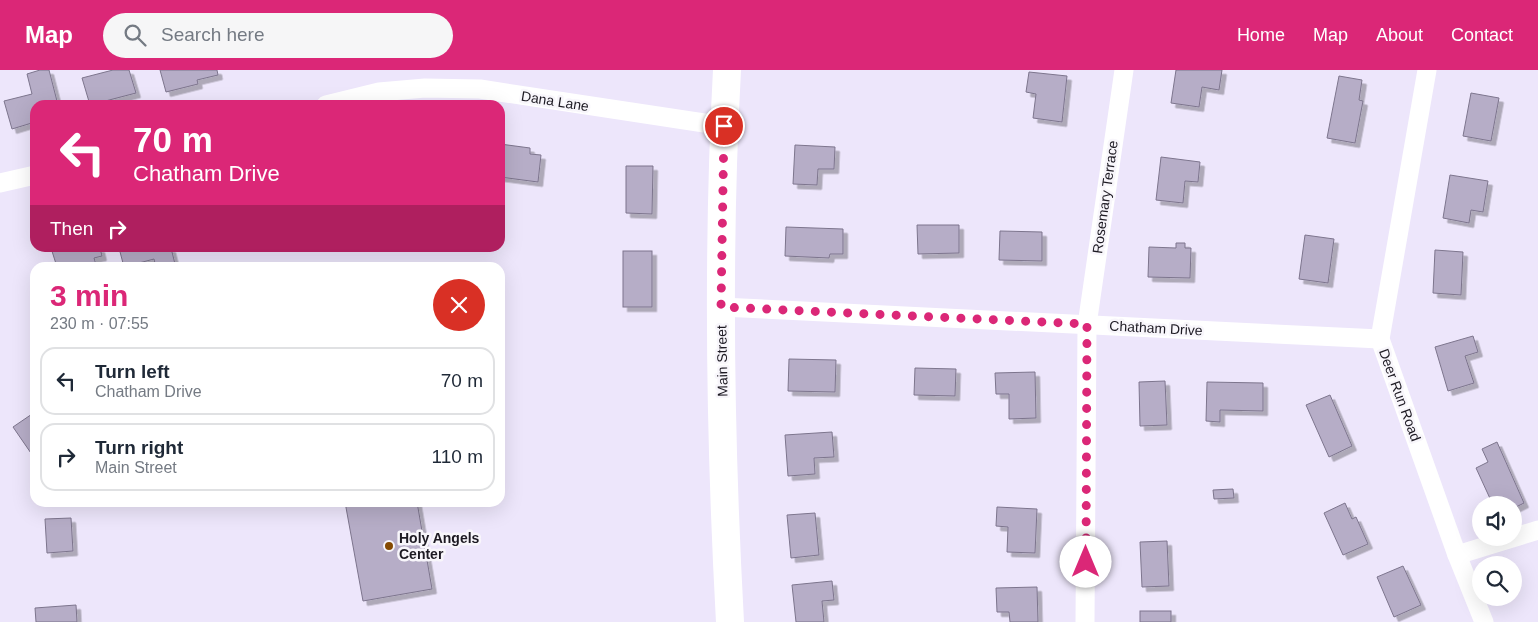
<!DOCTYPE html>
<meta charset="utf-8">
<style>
:root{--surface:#fff;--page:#f6f6f7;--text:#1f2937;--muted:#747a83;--line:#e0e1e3;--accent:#db2777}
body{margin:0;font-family:Helvetica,sans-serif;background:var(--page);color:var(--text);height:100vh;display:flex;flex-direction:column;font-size:19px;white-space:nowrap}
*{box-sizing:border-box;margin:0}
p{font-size:16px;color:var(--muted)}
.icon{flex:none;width:28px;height:28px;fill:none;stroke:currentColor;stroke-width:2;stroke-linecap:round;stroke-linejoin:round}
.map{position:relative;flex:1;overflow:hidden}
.panel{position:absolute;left:30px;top:192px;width:475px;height:245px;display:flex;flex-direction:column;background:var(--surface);border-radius:15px;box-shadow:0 5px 20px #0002}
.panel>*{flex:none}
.hud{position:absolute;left:30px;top:30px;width:475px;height:152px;border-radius:15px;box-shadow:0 5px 20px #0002;background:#db2777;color:#fff;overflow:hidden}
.buttons{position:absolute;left:1472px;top:426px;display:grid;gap:10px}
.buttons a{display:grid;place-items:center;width:50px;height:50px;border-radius:50%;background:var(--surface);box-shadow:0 5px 20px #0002;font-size:25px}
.pin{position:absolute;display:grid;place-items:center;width:42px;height:42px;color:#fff;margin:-21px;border:2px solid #fff;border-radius:50%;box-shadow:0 1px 5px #0007}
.me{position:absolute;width:55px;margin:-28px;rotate:0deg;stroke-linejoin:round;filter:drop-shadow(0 0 4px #0008)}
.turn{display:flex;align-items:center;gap:18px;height:105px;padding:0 20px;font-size:22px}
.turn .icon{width:65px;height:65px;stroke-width:2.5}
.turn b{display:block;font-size:35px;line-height:42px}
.then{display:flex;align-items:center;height:48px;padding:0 20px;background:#0003;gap:10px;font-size:19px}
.round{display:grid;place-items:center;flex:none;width:52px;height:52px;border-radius:26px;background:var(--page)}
.headline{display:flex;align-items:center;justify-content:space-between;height:85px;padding:0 20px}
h1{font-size:30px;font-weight:600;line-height:38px;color:var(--accent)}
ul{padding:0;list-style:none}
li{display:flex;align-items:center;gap:15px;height:68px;margin:0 10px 8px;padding:0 10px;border:2px solid var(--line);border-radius:15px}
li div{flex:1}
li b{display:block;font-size:19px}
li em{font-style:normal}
header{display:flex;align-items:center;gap:30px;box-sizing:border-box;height:70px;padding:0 25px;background:var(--accent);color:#fff}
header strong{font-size:24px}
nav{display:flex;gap:28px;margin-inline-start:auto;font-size:18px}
.search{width:350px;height:45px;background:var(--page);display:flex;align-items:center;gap:12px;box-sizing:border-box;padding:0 18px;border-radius:28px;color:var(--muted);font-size:19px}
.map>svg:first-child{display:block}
.building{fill:#b6adc7;stroke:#7d758d;filter:url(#shadow)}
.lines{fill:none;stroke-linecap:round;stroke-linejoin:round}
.street{stroke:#fff;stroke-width:19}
.secondary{stroke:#fff;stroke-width:28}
.route{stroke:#db2777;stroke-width:9;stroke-dasharray:0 16.2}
.poi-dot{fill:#854a02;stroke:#f8f6fb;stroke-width:2}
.labels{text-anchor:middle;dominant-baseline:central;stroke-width:5;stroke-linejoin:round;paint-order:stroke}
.street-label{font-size:14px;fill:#1d1a23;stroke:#f8f6fb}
.poi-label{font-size:14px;font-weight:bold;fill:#1d1a23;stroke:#f8f6fb;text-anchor:start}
</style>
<header>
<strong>Map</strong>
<div class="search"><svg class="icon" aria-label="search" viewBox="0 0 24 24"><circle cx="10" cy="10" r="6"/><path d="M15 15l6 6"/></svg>Search here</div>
<nav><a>Home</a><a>Map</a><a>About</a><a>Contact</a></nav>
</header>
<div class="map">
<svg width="1538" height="552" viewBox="0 0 1538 552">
<defs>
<filter id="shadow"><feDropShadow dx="4.5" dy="4.5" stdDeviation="0" flood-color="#0004"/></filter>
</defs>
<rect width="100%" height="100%" fill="#ede6fb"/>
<g class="building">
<polygon points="40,0 49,0 58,35 35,35 35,52 12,59 4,31 32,24 27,4"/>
<polygon points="113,0 129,0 136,23 90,35 82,8"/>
<polygon points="160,0 217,0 218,5 197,10 198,14 166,22"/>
<polygon points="1176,0 1222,0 1219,20 1202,17 1199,37 1171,33"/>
<polygon points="1029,2 1067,6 1062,52 1033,48 1036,24 1026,22"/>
<polygon points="1339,6 1362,10 1359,30 1363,31 1355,73 1327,68"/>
<polygon points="1471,23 1499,28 1491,71 1463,66"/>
<polygon points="500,74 530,78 530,84 541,85 538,112 500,107"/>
<polygon points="795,75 835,77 834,99 818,99 817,115 793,114"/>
<polygon points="1161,87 1200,92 1198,112 1185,111 1183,133 1156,130"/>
<polygon points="626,96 653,96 652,144 626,143"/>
<polygon points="1450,105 1488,111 1483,142 1471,140 1469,153 1443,148"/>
<polygon points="917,155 959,155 959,183 918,184"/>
<polygon points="786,157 843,159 843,184 830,184 829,188 785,186"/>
<polygon points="1000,161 1042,162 1042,191 999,190"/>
<polygon points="1305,165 1334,169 1328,213 1299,209"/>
<polygon points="1176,173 1185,173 1185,178 1191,178 1190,208 1148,207 1149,177 1176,178"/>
<polygon points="51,178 100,178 102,186 94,188 97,198 76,198 75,193 57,197"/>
<polygon points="119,178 171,178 176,198 156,198 154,189 124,197"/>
<polygon points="1435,180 1463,182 1461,225 1433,223"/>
<rect x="623" y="181" width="29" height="56"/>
<polygon points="1473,266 1478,282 1465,286 1474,313 1448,321 1435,277"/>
<polygon points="789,289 836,290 835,322 788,321"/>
<polygon points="915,298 956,299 955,326 914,325"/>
<polygon points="1035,302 1036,348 1009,349 1009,324 996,324 995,303"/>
<polygon points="1165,311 1167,355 1140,356 1139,312"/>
<polygon points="1207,312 1263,313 1263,341 1220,340 1220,352 1206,351"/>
<polygon points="1330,325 1352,376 1329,387 1306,335"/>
<polygon points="35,342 35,389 13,357"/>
<polygon points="832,362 834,387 814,388 815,404 788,406 785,365"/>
<polygon points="1497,372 1524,433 1514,438 1514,435 1493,435 1476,398 1488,392 1482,379"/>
<polygon points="1233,419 1234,428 1214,429 1213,420"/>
<polygon points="345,432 417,432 432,519 363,531"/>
<polygon points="1345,433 1352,449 1356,447 1368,474 1343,485 1324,443"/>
<polygon points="997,437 1037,439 1035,483 1007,482 1008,457 996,456"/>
<polygon points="815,443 819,485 791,488 787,445"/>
<polygon points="71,448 73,481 47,483 45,449"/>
<polygon points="1167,471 1169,516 1142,517 1140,472"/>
<polygon points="1403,496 1421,535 1394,547 1377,507"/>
<polygon points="832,511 834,530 822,531 824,552 796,552 792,515"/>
<polygon points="1037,517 1038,552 1010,552 1009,542 997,542 996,518"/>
<polygon points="76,535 77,552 36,552 35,538"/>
<rect x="1140" y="541" width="31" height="11"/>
</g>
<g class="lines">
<g class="street">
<polyline points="1427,0 1380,269 1457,485 1484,552"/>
<polyline points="326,35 379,22 425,18 480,19 724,56"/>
<polyline points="0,113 35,105"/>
<polyline points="721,237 1380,269"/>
<polyline points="1457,485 1538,460"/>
<polyline points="1085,552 1087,255 1124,0"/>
</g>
<path class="secondary" d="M727,0c-10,184 -7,369 3,552"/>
</g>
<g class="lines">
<polyline class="route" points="724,56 721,237 1087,254 1086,492"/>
</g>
<circle class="poi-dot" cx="389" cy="476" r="5"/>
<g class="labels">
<g class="street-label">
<text transform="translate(555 31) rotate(9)">Dana Lane</text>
<text transform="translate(1105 127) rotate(-82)">Rosemary Terrace</text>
<text transform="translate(1156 258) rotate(3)">Chatham Drive</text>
<text transform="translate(722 291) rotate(-91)">Main Street</text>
<text transform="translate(1400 325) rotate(70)">Deer Run Road</text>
</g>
<g class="poi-label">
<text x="399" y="468">Holy Angels<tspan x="399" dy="16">Center</tspan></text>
</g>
</g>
</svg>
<div class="buttons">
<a><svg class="icon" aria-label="sound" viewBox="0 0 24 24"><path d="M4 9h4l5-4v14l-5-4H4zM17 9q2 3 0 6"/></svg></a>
<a><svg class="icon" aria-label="search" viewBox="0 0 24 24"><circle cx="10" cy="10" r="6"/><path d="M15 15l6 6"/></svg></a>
</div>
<div class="pin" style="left:724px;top:56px;background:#d93025"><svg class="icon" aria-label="arrive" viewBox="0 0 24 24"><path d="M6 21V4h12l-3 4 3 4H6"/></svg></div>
<svg class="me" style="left:1086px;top:492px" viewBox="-20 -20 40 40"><circle r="19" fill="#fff"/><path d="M0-13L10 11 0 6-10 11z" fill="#db2777"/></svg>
<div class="hud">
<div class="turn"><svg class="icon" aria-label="left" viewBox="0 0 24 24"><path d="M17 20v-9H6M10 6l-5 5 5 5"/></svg><div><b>70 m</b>Chatham Drive</div></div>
<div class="then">Then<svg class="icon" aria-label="right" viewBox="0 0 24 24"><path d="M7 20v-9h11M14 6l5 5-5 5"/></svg></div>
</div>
<section class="panel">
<div class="headline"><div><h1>3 min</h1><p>230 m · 07:55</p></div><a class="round" style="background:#d93025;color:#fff"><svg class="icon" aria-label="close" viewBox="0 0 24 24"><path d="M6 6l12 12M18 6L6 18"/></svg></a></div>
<ul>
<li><svg class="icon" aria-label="left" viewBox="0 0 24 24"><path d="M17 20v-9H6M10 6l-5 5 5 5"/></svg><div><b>Turn left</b><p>Chatham Drive</p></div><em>70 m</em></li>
<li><svg class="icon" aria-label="right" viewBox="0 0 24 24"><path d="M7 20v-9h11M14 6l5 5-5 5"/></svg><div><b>Turn right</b><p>Main Street</p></div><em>110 m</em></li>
</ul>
</section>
</div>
